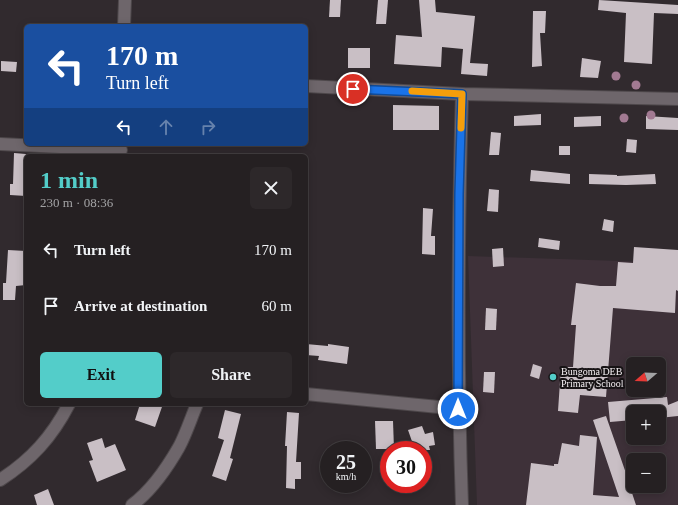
<!DOCTYPE html>
<meta charset="utf-8">
<style>
:root{--surface:#252022;--page:#2d282a;--text:#f1f3f6;--muted:#a3a3a5;--line:#423e40;--accent:#53cdc9}
body{margin:0;font-family:Georgia,serif;background:var(--page);color:var(--text);height:100vh;display:flex;flex-direction:column;font-size:15px;white-space:nowrap}
*{box-sizing:border-box;margin:0}
p{font-size:13px;color:var(--muted)}
.icon{flex:none;width:22px;height:22px;fill:none;stroke:currentColor;stroke-width:2;stroke-linecap:round;stroke-linejoin:round}
.map{position:relative;flex:1;overflow:hidden}
.drawer{position:absolute;left:24px;top:154px;width:284px;height:252px;display:flex;flex-direction:column;background:var(--surface);border-radius:6px;box-shadow:0 2px 10px #0003,0 0 0 1px var(--line)}
.drawer>*{flex:none}
.top-card{position:absolute;left:24px;top:24px;width:284px;height:122px;border-radius:6px;box-shadow:0 2px 10px #0003,0 0 0 1px var(--line);background:#1a4fa0;color:#fff;overflow:hidden}
.needle{width:26px;rotate:251deg}
.tools{position:absolute;left:626px;top:357px;display:grid;gap:8px}
.tools a{display:grid;place-items:center;width:40px;height:40px;border-radius:6px;background:var(--surface);box-shadow:0 2px 10px #0003,0 0 0 1px var(--line);font-size:20px}
.speed{position:absolute;left:320px;top:441px;display:flex;gap:8px;font-size:20px;font-weight:700;text-align:center}
.speed>*{display:grid;place-content:center;width:52px;height:52px;border-radius:50%;background:var(--surface);box-shadow:0 2px 10px #0003,0 0 0 1px var(--line);line-height:1}
.speed small{font-size:10px;font-weight:400}
.speed .limit{border:6px solid #d22;background:#fff;color:#111}
.pin{position:absolute;display:grid;place-items:center;width:34px;height:34px;color:#fff;margin:-17px;border:2px solid #fff;border-radius:50%;box-shadow:0 1px 4px #0007}
.me{position:absolute;width:44px;margin:-22px;rotate:0deg;stroke-linejoin:round;filter:drop-shadow(0 0 3px #0008)}
.turn{display:flex;align-items:center;gap:14px;height:84px;padding:0 16px;font-size:18px}
.turn .icon{width:52px;height:52px;stroke-width:2.5}
.turn b{display:block;font-size:28px;line-height:34px}
.lanes{display:flex;align-items:center;height:38px;padding:0 16px;background:#0003;justify-content:center;gap:20px;direction:ltr}
.lanes .off{opacity:.35}
.round{display:grid;place-items:center;flex:none;width:42px;height:42px;border-radius:6px;background:var(--page)}
.head{display:flex;align-items:center;justify-content:space-between;height:68px;padding:0 16px}
h1{font-size:24px;font-weight:600;line-height:30px;color:var(--accent)}
.action{display:flex;gap:8px;margin-top:auto;padding:8px 16px}
.action a{flex:1;height:46px;border-radius:6px;background:var(--accent);color:#111;font-size:16px;font-weight:600;line-height:46px;text-align:center}
.action a+a{background:var(--page);color:var(--text)}
ul{padding:0;list-style:none}
li{display:flex;align-items:center;gap:12px;height:56px;padding:0 16px}
li div{flex:1}
li b{display:block;font-size:15px}
li em{font-style:normal}
.map>svg:first-child{display:block}
.built{fill:#3e3139;fill-rule:evenodd}
.building{fill:#c9bfc5}
.lines{fill:none;stroke-linecap:round;stroke-linejoin:round}
.minor-casing{stroke:#4e484b;stroke-width:14}
.minor{stroke:#6e666b;stroke-width:12}
.tree{fill:#a27a92}
.route-casing{stroke:#114b97;stroke-width:10}
.route{stroke:#1a73e8;stroke-width:7}
.slow{stroke:#f59e0b;stroke-width:7}
.poi-dot{fill:#53cdc9;stroke:#171315;stroke-width:1.5}
.labels{text-anchor:middle;dominant-baseline:central;stroke-width:4;stroke-linejoin:round;paint-order:stroke}
.poi-label{font-size:10px;fill:#f6f1f4;stroke:#171315;text-anchor:start}
</style>
<div class="map">
<svg width="678" height="505" viewBox="0 0 678 505">
<rect width="100%" height="100%" fill="#312a2e"/>
<path class="built" d="M468,256l210,7v242h-201zM633,364h26v26h-26zM633,412h26v26h-26zM633,460h26v26h-26z"/>
<g class="building">
<polygon points="330,0 341,0 340,17 329,17"/>
<polygon points="378,0 388,0 386,24 376,24"/>
<polygon points="419,0 435,0 436,12 475,16 470,63 488,64 487,76 461,74 463,49 442,47 441,67 394,64 396,35 422,37"/>
<polygon points="599,0 678,5 678,14 654,13 652,64 624,62 626,13 598,10"/>
<polygon points="533,11 546,11 545,33 540,33 542,66 532,67"/>
<rect x="348" y="48" width="22" height="20"/>
<polygon points="582,58 601,61 598,78 580,77"/>
<polygon points="1,61 17,62 16,72 1,71"/>
<polygon points="393,105 439,106 439,130 393,130"/>
<polygon points="541,114 541,125 514,126 514,116"/>
<polygon points="601,116 601,126 574,127 574,117"/>
<polygon points="646,116 678,118 678,130 646,129"/>
<polygon points="491,132 501,133 499,155 489,155"/>
<polygon points="627,139 637,140 636,153 626,152"/>
<rect x="559" y="146" width="11" height="9"/>
<polygon points="14,153 26,154 26,196 10,195 10,184 13,184"/>
<polygon points="531,170 570,174 570,184 530,181"/>
<polygon points="589,174 617,175 617,176 655,174 656,184 626,185 589,184"/>
<polygon points="489,189 499,190 498,212 487,211"/>
<polygon points="423,208 433,209 431,236 435,236 435,255 422,254"/>
<polygon points="604,219 614,221 613,232 602,230"/>
<polygon points="539,238 560,241 559,250 538,247"/>
<polygon points="634,247 678,250 678,291 676,290 675,313 613,308 606,397 580,395 578,413 558,411 561,367 573,367 576,325 571,325 576,283 600,286 616,286 618,262 633,263"/>
<polygon points="503,248 504,266 493,267 492,249"/>
<polygon points="8,250 26,251 26,285 16,286 15,300 3,300 3,283 6,283"/>
<polygon points="486,308 497,309 496,330 485,330"/>
<polygon points="306,344 328,346 328,344 349,347 347,364 318,360 319,356 306,355"/>
<polygon points="533,364 542,367 539,379 530,376"/>
<polygon points="484,372 495,372 494,393 483,392"/>
<polygon points="667,397 668,405 678,401 678,416 659,418 659,412 633,412 633,420 610,422 608,402"/>
<polygon points="140,404 163,404 155,427 135,420"/>
<polygon points="225,410 241,414 230,458 233,459 226,481 212,476 224,440 218,438"/>
<polygon points="287,412 299,413 296,462 301,462 301,479 295,479 295,489 286,488 287,446 285,446"/>
<polygon points="606,416 628,479 633,479 632,493 636,505 526,505 531,463 554,466 554,464 558,464 562,443 579,446 580,435 597,437 593,495 619,497 593,420"/>
<polygon points="375,421 393,421 394,449 376,449"/>
<polygon points="422,426 425,434 433,432 435,445 429,446 430,450 415,450 408,430"/>
<polygon points="102,438 105,448 115,444 126,470 97,482 89,461 93,460 87,443"/>
<polygon points="48,489 54,505 37,505 34,495"/>
</g>
<g class="lines">
<g class="minor-casing">
<g id="minor">
<polyline points="124,26 125,0"/>
<polyline points="306,86 462,94 678,99"/>
<path d="M462,94c-4,137 -5,274 0,411"/>
<polyline points="0,144 121,150"/>
<polyline points="306,394 459,409"/>
<path d="M0,480c31,-20 52,-43 69,-76"/>
<path d="M132,505c19,-14 35,-37 47,-58 7,-13 12,-29 18,-43"/>
</g>
</g>
<use href="#minor" class="minor"/>
</g>
<g class="tree">
<circle cx="616" cy="76" r="4.5"/>
<circle cx="636" cy="85" r="4.5"/>
<circle cx="651" cy="115" r="4.5"/>
<circle cx="624" cy="118" r="4.5"/>
</g>
<g class="lines">
<g class="route-casing">
<polyline id="route" points="353,89 462,94 459,194 458,409"/>
</g>
<use href="#route" class="route"/>
<polyline class="slow" points="412,91 462,94 461,128"/>
</g>
<circle class="poi-dot" cx="553" cy="377" r="4"/>
<g class="labels">
<g class="poi-label">
<text x="561" y="371">Bungoma DEB<tspan x="561" dy="12">Primary School</tspan></text>
</g>
</g>
</svg>
<div class="tools">
<a><svg class="needle" viewBox="-14 -14 28 28"><path d="M0-13l5 13h-10z" fill="#e53935"/><path d="M0 13l5-13h-10z" fill="#a3a3a5"/></svg></a>
<a>+</a>
<a>−</a>
</div>
<div class="speed"><div>25<small>km/h</small></div><div class="limit">30</div></div>
<div class="pin" style="left:353px;top:89px;background:#d93025"><svg class="icon" aria-label="arrive" viewBox="0 0 24 24"><path d="M6 21V4h12l-3 4 3 4H6"/></svg></div>
<svg class="me" style="left:458px;top:409px" viewBox="-20 -20 40 40"><circle r="17" fill="#1a73e8" stroke="#fff" stroke-width="3"/><path d="M0-11L8 9 0 5-8 9z" fill="#fff"/></svg>
<div class="top-card">
<div class="turn"><svg class="icon" aria-label="left" viewBox="0 0 24 24"><path d="M17 20v-9H6M10 6l-5 5 5 5"/></svg><div><b>170 m</b>Turn left</div></div>
<div class="lanes"><svg class="icon" aria-label="left" viewBox="0 0 24 24"><path d="M17 20v-9H6M10 6l-5 5 5 5"/></svg><svg class="icon off" aria-label="ahead" viewBox="0 0 24 24"><path d="M12 20V5M6 11l6-6 6 6"/></svg><svg class="icon off" aria-label="right" viewBox="0 0 24 24"><path d="M7 20v-9h11M14 6l5 5-5 5"/></svg></div>
</div>
<section class="drawer">
<div class="head"><div><h1>1 min</h1><p>230 m · 08:36</p></div><a class="round"><svg class="icon" aria-label="close" viewBox="0 0 24 24"><path d="M6 6l12 12M18 6L6 18"/></svg></a></div>
<ul>
<li><svg class="icon" aria-label="left" viewBox="0 0 24 24"><path d="M17 20v-9H6M10 6l-5 5 5 5"/></svg><div><b>Turn left</b></div><em>170 m</em></li>
<li><svg class="icon" aria-label="arrive" viewBox="0 0 24 24"><path d="M6 21V4h12l-3 4 3 4H6"/></svg><div><b>Arrive at destination</b></div><em>60 m</em></li>
</ul>
<div class="action"><a>Exit</a><a>Share</a></div>
</section>
</div>
